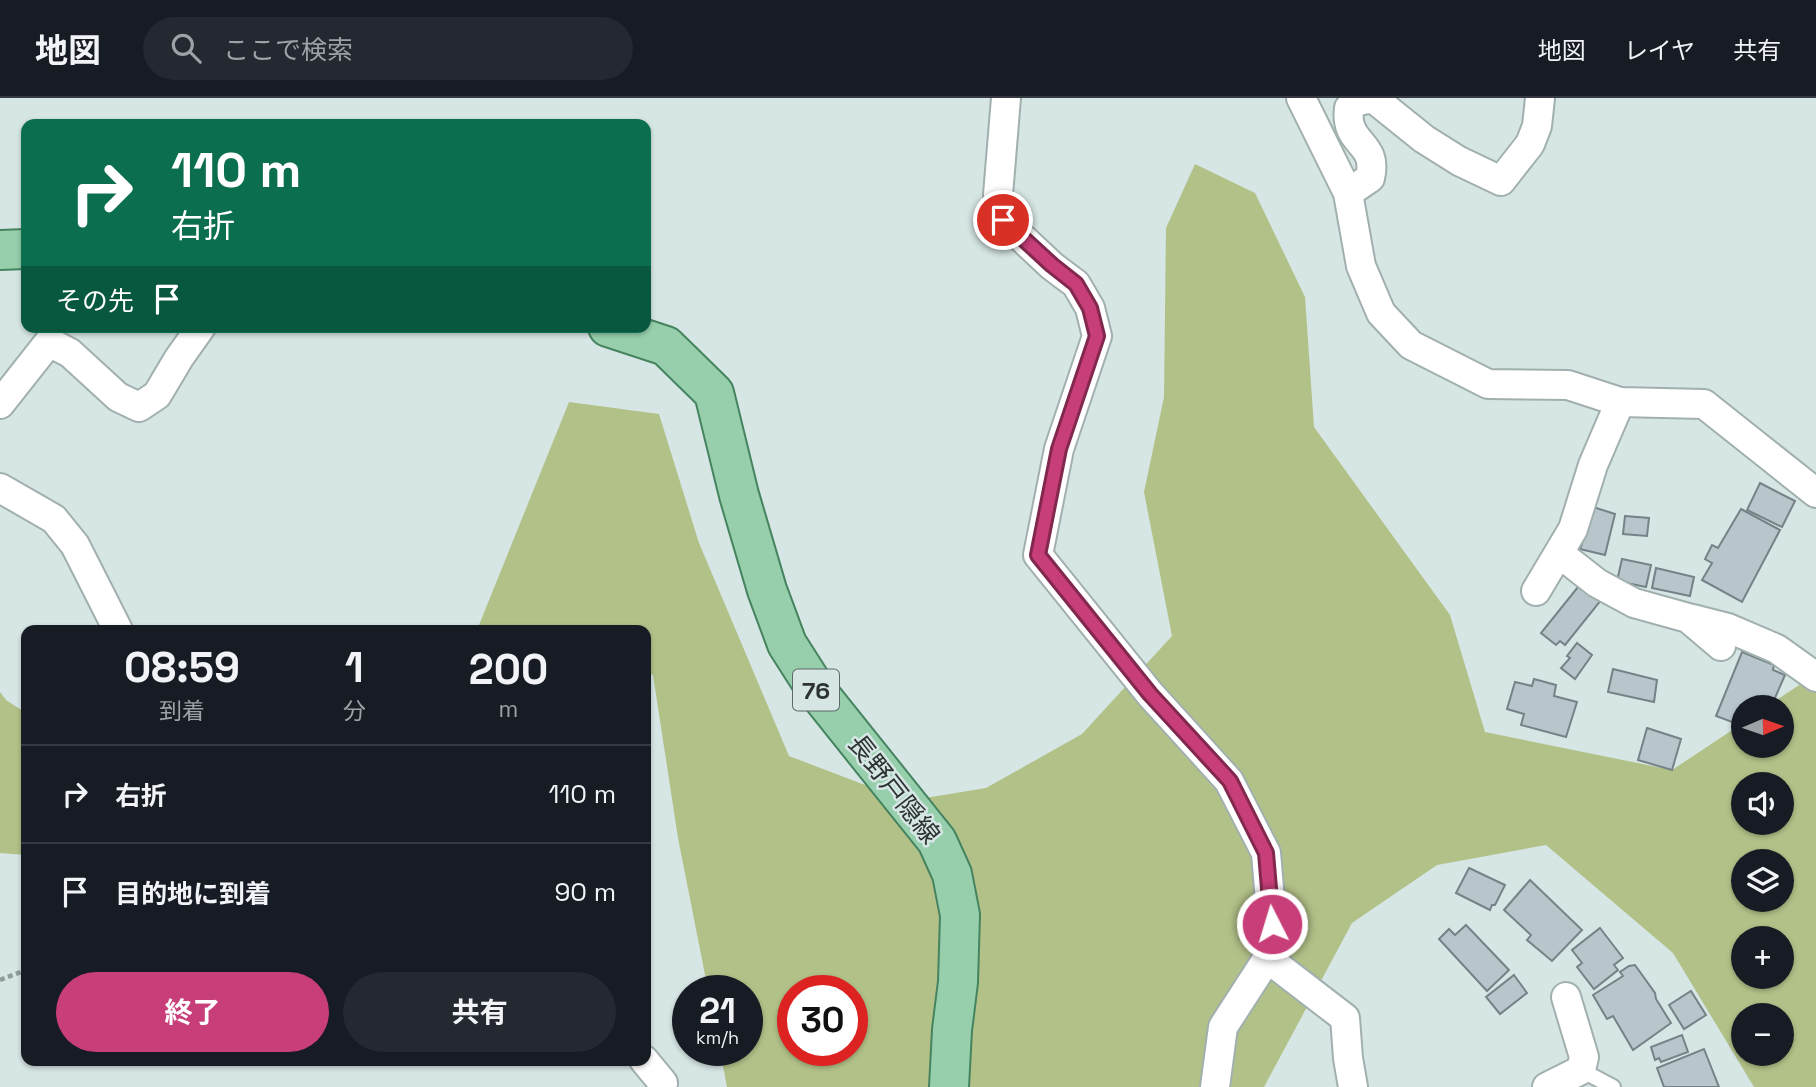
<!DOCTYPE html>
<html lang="ja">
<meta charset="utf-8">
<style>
:root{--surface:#171b24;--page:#242831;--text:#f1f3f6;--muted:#9ea1a6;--line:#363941;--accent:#c83e78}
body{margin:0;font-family:"Space Grotesk","Noto Sans JP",sans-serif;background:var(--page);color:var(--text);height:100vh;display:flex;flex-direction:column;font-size:26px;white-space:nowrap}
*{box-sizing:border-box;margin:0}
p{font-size:23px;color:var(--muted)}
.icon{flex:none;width:38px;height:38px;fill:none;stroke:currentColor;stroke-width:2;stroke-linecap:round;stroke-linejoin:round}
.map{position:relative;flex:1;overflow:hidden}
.details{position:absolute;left:21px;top:527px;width:630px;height:441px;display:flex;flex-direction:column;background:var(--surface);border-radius:14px;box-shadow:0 2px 5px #0004}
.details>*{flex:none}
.banner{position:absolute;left:21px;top:21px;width:630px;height:214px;border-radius:14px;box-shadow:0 2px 5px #0004;background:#0b6e4f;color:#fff;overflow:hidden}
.needle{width:46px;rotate:88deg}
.controls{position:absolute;left:1731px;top:597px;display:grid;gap:14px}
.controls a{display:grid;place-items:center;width:63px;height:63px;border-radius:50%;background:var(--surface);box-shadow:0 2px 5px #0004;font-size:35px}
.speed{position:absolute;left:672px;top:877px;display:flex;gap:14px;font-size:35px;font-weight:700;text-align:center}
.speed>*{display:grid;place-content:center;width:91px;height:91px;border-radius:50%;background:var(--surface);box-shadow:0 2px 5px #0004;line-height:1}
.speed small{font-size:18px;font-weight:400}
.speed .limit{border:10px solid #d22;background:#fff;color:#111}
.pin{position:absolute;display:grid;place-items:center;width:60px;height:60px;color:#fff;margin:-30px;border:4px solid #fff;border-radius:50%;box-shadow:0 2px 7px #0007}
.me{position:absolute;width:77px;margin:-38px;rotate:355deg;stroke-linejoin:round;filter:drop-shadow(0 0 5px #0008)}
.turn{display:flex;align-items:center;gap:24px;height:147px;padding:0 35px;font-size:32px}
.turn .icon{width:91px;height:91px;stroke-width:2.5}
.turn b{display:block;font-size:49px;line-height:60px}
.then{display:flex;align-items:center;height:66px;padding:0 35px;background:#0003;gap:14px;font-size:26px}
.eta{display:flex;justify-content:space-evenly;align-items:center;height:119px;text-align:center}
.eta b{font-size:42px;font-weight:700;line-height:49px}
.button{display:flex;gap:14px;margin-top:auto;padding:14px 35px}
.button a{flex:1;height:80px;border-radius:42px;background:var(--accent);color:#fff;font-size:28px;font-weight:700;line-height:80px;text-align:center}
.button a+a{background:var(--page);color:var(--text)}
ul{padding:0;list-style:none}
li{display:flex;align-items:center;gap:21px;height:98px;padding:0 35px;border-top:2px solid var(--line)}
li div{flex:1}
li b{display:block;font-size:26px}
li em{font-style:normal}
header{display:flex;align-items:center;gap:42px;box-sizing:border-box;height:98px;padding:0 35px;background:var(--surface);border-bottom:2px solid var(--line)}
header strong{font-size:33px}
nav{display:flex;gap:38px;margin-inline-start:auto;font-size:24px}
.search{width:490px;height:63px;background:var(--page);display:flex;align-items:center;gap:18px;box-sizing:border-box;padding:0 24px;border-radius:38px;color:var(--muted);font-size:26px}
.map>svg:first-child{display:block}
.green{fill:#b2c188;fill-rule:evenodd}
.building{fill:#b8c6cb;stroke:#758287;stroke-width:2}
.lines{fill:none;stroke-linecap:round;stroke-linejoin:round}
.service-casing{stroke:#a1b0ae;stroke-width:18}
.minor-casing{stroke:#a1b0ae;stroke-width:32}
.primary-casing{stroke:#45845f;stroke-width:42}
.path{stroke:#909c9b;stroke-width:4.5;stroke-dasharray:5 3.5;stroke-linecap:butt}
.service{stroke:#fff;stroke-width:14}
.minor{stroke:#fff;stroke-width:28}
.primary{stroke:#97cfad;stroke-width:38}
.route-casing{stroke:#82284e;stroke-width:18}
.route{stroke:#c83e78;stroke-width:12}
.labels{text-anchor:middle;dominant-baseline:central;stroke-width:5;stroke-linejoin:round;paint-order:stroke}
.shield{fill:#d6e6e4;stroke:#606968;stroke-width:2}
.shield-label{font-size:24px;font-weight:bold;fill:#2d3333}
.street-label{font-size:26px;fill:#2d3333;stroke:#d6e6e4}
</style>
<header>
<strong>地図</strong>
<div class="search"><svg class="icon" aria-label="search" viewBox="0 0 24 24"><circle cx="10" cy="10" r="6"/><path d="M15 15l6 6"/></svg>ここで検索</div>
<nav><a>地図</a><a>レイヤ</a><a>共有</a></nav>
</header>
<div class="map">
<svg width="1816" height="989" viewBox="0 0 1816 989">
<rect width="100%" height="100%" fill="#d6e6e4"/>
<g class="green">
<path d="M1195,66l60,29 50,104 9,130 136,188 35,117 187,38 71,-47v23h39v-39h-16l50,-33v413h-62l-81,-134 -127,-108 -109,20 -85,58 -88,164h-537l-7,-37h27v-60h-39l-30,-152 -25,-163 -7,-4v-41h-169l92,-228 90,12 40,129 90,213 118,45 79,-13 96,-54 90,-98 -28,-144 20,-95 2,-169zM1743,686h39v38h-39zM1743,763h39v39h-39zM1743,840h39v38h-39zM793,892h59v60h-59zM1743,917h39v39h-39z"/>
<polygon points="0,594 6,602 26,615 26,757 0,755"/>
</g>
<g class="building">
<polygon points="1760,385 1795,403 1782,429 1747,412"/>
<polygon points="1590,408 1615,416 1605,457 1580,451 1582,446 1578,445"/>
<polygon points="1741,411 1780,432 1742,504 1702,482 1712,465 1705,461 1712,447 1718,450"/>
<polygon points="1625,418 1649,420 1647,438 1623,436"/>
<polygon points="1622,461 1651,467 1646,489 1617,483"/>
<polygon points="1656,470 1694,479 1690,498 1652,490"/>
<polygon points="1582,484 1602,501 1565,547 1560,543 1556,547 1541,535"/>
<polygon points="1577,545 1592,557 1575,581 1561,570 1570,560 1567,558"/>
<polygon points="1742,554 1774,567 1773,572 1785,577 1771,609 1743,609 1743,628 1716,618"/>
<polygon points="1613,571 1657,582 1654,604 1608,594"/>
<polygon points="1534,581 1556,587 1554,598 1577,604 1566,639 1521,627 1524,616 1507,611 1515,584 1532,588"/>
<polygon points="1647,630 1681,641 1672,672 1638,662"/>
<polygon points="1469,770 1505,787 1495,807 1492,807 1490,812 1456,795"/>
<polygon points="1530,782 1582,832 1552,863 1527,842 1531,837 1504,812"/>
<polygon points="1466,827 1509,872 1487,893 1439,841 1449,831 1455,837"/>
<polygon points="1600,830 1623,860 1614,867 1618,872 1594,891 1577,869 1582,865 1572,852"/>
<polygon points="1635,867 1655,895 1656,901 1671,925 1633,952 1613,918 1607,921 1593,897 1623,878 1620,874 1629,868"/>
<polygon points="1514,877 1527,895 1500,916 1486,899"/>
<polygon points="1691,893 1706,917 1684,931 1669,907"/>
<polygon points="1682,937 1688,954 1661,964 1659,960 1655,962 1651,949"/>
<polygon points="1704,951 1719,989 1664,989 1657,970"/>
</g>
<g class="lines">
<g class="service-casing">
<polyline id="service" points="1581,972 1613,989"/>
</g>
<g class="minor-casing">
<g id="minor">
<polyline points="1006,0 998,97 1003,122 1052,168 1076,186 1090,210 1097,238 1059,351 1038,457 1150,596 1229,683 1266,755 1274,850 1223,929 1215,989"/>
<polyline points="1301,0 1348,95 1361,168 1381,215 1411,247 1488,286 1568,287 1620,304 1704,306 1816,395"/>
<path d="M1348,95l22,-15c9,-37 -26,-32 -21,-70l9,-7 15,-3 51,41 35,22 42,20 29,-37 7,-18 3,-28"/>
<polyline points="0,306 49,244 70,255 118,299 139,309 157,297 179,260 201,229"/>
<polyline points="0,390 54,421 75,447 118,532"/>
<polyline points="1560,456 1597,485 1634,505 1688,520 1721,548"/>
<polyline points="1536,493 1573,431 1593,367 1620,304"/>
<polyline points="1693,521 1728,530 1777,551 1816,579"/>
<polyline points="1267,860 1345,920 1348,960 1353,989"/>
<polyline points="644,962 663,985 662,989"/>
<polyline points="1547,989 1581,972 1584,959 1566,899"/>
</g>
</g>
<g class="primary-casing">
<g id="primary">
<polyline points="0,152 26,151"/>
<polyline points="608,229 666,248 714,295 739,397 767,492 787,546 817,593 937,743 952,776 960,817 958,884 952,932 949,989"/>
</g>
</g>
<polyline class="path" points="0,882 26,872"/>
<use href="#service" class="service"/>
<use href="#minor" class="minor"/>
<use href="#primary" class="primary"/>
</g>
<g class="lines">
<g class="route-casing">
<polyline id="route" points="1003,122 1052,167 1076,186 1090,210 1097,238 1059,351 1038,457 1150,596 1230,683 1266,755 1272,826"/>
</g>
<use href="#route" class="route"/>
</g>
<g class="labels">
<rect class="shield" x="793" y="571.5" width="46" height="41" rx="5"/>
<g class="shield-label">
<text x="816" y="592">76</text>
</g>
<g class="street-label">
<text transform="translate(894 691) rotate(52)">長野戸隠線</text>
</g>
</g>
</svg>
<div class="controls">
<a><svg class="needle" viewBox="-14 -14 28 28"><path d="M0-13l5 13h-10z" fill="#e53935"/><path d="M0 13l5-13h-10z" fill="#9ea1a6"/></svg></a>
<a><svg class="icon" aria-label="sound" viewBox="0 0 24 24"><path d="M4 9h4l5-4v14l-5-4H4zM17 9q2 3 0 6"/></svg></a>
<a><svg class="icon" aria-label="layers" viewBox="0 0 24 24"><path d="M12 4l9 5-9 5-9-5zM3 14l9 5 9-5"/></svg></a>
<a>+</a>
<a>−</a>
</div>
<div class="speed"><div>21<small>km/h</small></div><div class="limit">30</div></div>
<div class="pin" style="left:1003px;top:122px;background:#d93025"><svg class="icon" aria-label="arrive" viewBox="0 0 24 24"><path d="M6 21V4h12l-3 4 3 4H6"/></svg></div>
<svg class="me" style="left:1272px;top:826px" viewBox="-20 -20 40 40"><circle r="17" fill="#c83e78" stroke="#fff" stroke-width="3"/><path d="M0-11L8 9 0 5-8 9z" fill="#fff"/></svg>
<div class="banner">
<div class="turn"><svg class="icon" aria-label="right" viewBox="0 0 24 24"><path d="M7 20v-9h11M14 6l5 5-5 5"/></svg><div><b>110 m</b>右折</div></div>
<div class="then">その先<svg class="icon" aria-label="arrive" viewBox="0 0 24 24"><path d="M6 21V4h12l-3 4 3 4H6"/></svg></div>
</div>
<section class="details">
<div class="eta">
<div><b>08:59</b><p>到着</p></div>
<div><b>1</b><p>分</p></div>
<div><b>200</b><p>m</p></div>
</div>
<ul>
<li><svg class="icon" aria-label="right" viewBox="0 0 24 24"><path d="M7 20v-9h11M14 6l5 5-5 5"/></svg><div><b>右折</b></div><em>110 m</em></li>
<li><svg class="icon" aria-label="arrive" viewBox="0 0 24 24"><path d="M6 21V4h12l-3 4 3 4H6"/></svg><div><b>目的地に到着</b></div><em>90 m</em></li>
</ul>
<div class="button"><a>終了</a><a>共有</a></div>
</section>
</div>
